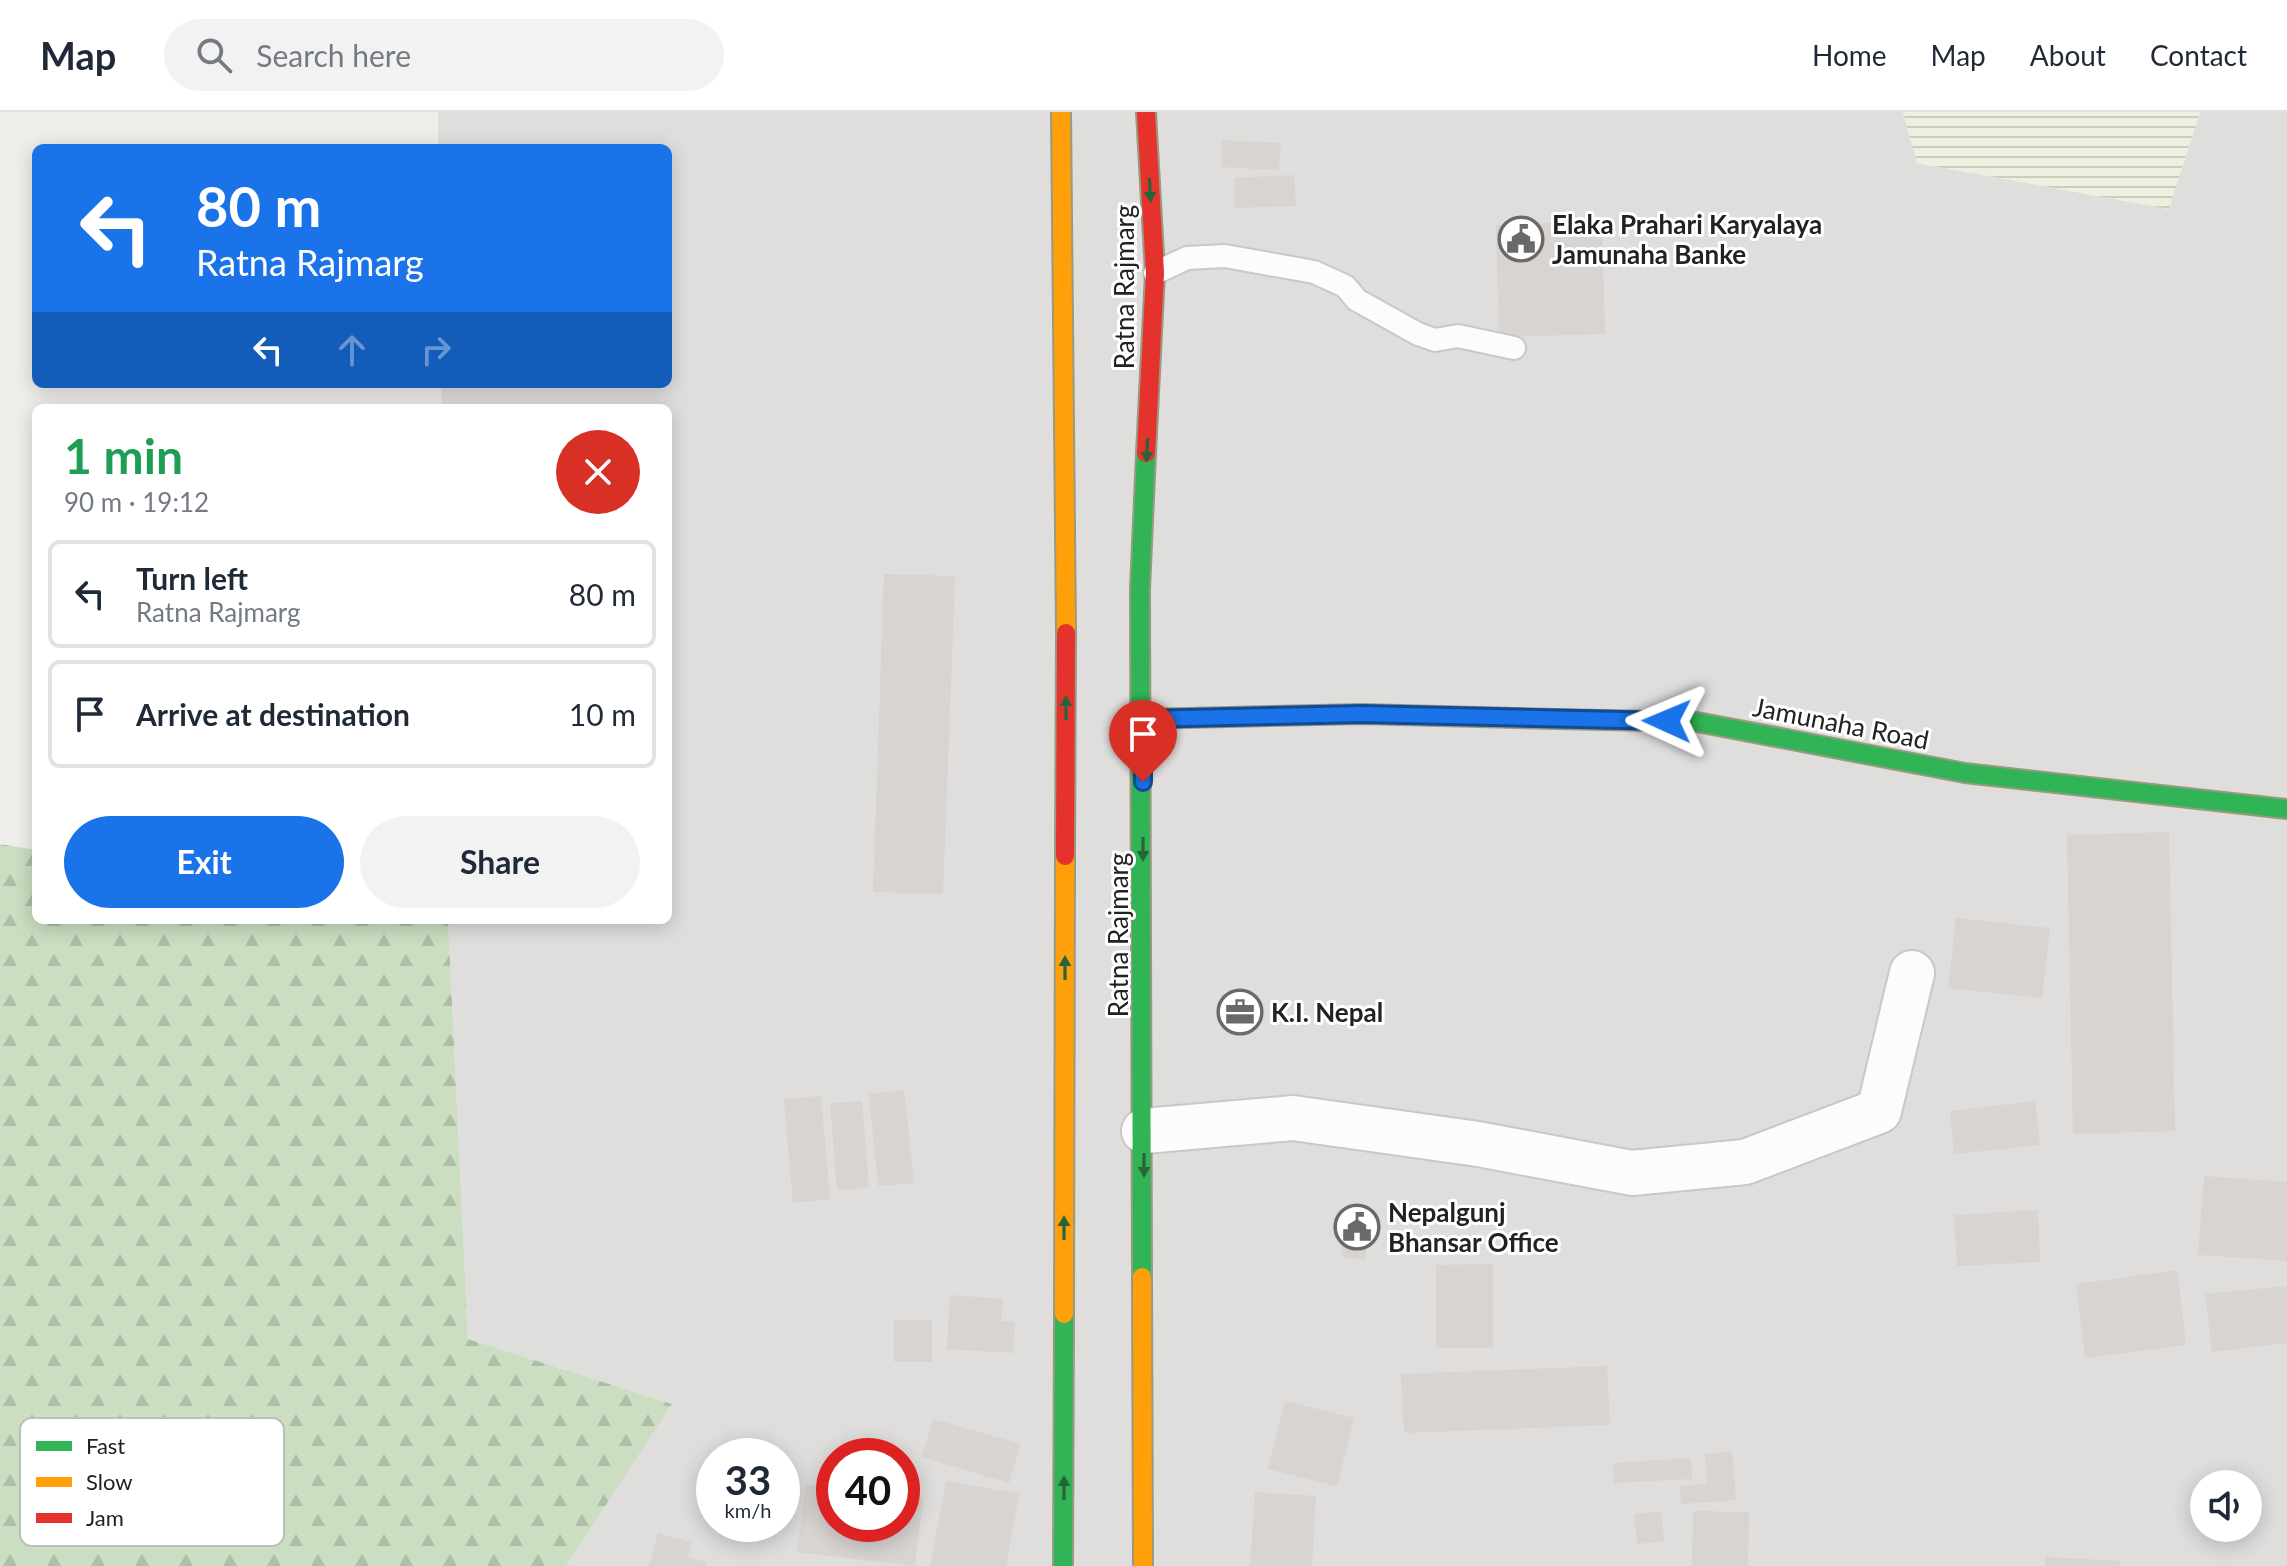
<!DOCTYPE html>
<meta charset="utf-8">
<style>
:root{--surface:#fff;--page:#f2f2f3;--text:#1f2937;--muted:#747a83;--line:#e0e1e3;--accent:#1a73e8}
body{margin:0;font-family:Lato,sans-serif;background:var(--page);color:var(--text);height:100vh;display:flex;flex-direction:column;font-size:30px;white-space:nowrap}
*{box-sizing:border-box;margin:0}
p{font-size:26px;color:var(--muted)}
.icon{flex:none;width:44px;height:44px;fill:none;stroke:currentColor;stroke-width:2;stroke-linecap:round;stroke-linejoin:round}
.map{position:relative;flex:1;overflow:hidden}
.sheet{position:absolute;left:32px;top:292px;width:640px;height:520px;display:flex;flex-direction:column;background:var(--surface);border-radius:12px;box-shadow:0 4px 20px #0003}
.sheet>*{flex:none}
.banner{position:absolute;left:32px;top:32px;width:640px;height:244px;border-radius:12px;box-shadow:0 4px 20px #0003;background:#1a73e8;color:#fff;overflow:hidden}
.controls{position:absolute;left:2190px;top:1358px;display:grid;gap:16px}
.controls a{display:grid;place-items:center;width:72px;height:72px;border-radius:50%;background:var(--surface);box-shadow:0 4px 20px #0003;font-size:40px}
.speed{position:absolute;left:696px;top:1326px;display:flex;gap:16px;font-size:40px;font-weight:700;text-align:center}
.speed>*{display:grid;place-content:center;width:104px;height:104px;border-radius:50%;background:var(--surface);box-shadow:0 4px 20px #0003;line-height:1}
.speed small{font-size:20px;font-weight:400}
.speed .limit{border:12px solid #d22;background:#fff;color:#111}
.pin{position:absolute;display:grid;place-items:center;width:68px;height:68px;color:#fff;margin:-82px -34px;border-radius:50% 50% 50% 0;rotate:-45deg;box-shadow:0 0 8px #0007}
.pin .icon{rotate:45deg}
.me{position:absolute;width:88px;margin:-44px;rotate:271deg;stroke-linejoin:round;filter:drop-shadow(0 0 6px #0008)}
.turn{display:flex;align-items:center;gap:28px;height:168px;padding:0 32px;font-size:36px}
.turn .icon{width:104px;height:104px;stroke-width:2.5}
.turn b{display:block;font-size:56px;line-height:68px}
.lanes{display:flex;align-items:center;height:76px;padding:0 32px;background:#0003;justify-content:center;gap:40px;direction:ltr}
.lanes .off{opacity:.35}
.round{display:grid;place-items:center;flex:none;width:84px;height:84px;border-radius:42px;background:var(--page)}
.overview{display:flex;align-items:center;justify-content:space-between;height:136px;padding:0 32px}
h1{font-size:48px;font-weight:700;line-height:60px;color:#1e9e55}
.primary-button{display:flex;gap:16px;margin-top:auto;padding:16px 32px}
.primary-button a{flex:1;height:92px;border-radius:48px;background:var(--accent);color:#fff;font-size:32px;font-weight:700;line-height:92px;text-align:center}
.primary-button a+a{background:var(--page);color:var(--text)}
ul{padding:0;list-style:none}
li{display:flex;align-items:center;gap:24px;height:108px;margin:0 16px 12px;padding:0 16px;border:4px solid var(--line);border-radius:12px}
li div{flex:1}
li b{display:block;font-size:30px}
li em{font-style:normal}
header{display:flex;align-items:center;gap:48px;box-sizing:border-box;height:112px;padding:0 40px;background:var(--surface);border-bottom:2px solid var(--line)}
header strong{font-size:38px}
nav{display:flex;gap:44px;margin-inline-start:auto;font-size:28px}
.search{width:560px;height:72px;background:var(--page);display:flex;align-items:center;gap:20px;box-sizing:border-box;padding:0 28px;border-radius:44px;color:var(--muted);font-size:30px}
.map>svg:first-child{display:block}
.residential{fill:#dfdedc;fill-rule:evenodd}
.farmland{fill:url(#farmland-rules)}
.forest{fill:url(#forest-firs)}
.building{fill:#d7d4d2}
.lines{fill:none;stroke-linecap:round;stroke-linejoin:round}
.lane-casing{stroke:#c9c8c7;stroke-width:26}
.street-casing{stroke:#c9c8c7;stroke-width:48}
.fast-casing{stroke:#999a82;stroke-width:22}
.slow-casing{stroke:#999a82;stroke-width:22}
.jam-casing{stroke:#999a82;stroke-width:22}
.lane{stroke:#fdfcfc;stroke-width:22}
.street{stroke:#fdfcfc;stroke-width:44}
.fast{stroke:#30b455;stroke-width:18}
.slow{stroke:#ff9f0a;stroke-width:18}
.jam{stroke:#e5322d;stroke-width:18}
.oneway{fill:#286439}
.route-casing{stroke:#114b97;stroke-width:20}
.route{stroke:#1a73e8;stroke-width:14}
.labels{text-anchor:middle;dominant-baseline:central;stroke-width:6;stroke-linejoin:round;paint-order:stroke}
.poi-label{font-size:26px;font-weight:bold;fill:#222;stroke:#fff;text-anchor:start}
.street-label{font-size:26px;fill:#222;stroke:#fff}
.key{fill:#fff;stroke:#bdbdbd;stroke-width:2}
.key-label{font-size:22px;fill:#222}
</style>
<header>
<strong>Map</strong>
<div class="search"><svg class="icon" aria-label="search" viewBox="0 0 24 24"><circle cx="10" cy="10" r="6"/><path d="M15 15l6 6"/></svg>Search here</div>
<nav><a>Home</a><a>Map</a><a>About</a><a>Contact</a></nav>
</header>
<div class="map">
<svg width="2287" height="1454" viewBox="0 0 2287 1454">
<defs>
<pattern id="farmland-rules" width="6" height="5" patternUnits="userSpaceOnUse" patternTransform="scale(2)"><rect width="6" height="5" fill="#efefdf"/><path d="M0 2.5h6" fill="none" stroke="#cdcdbf"/></pattern>
<pattern id="forest-firs" width="22" height="20" patternUnits="userSpaceOnUse" patternTransform="scale(2)"><rect width="22" height="20" fill="#cbdec1"/><path d="M5 1l3.5 6h-7zM16 11l3.5 6h-7z" fill="#aebea6"/></pattern>
</defs>
<rect width="100%" height="100%" fill="#f0eeeb"/>
<path class="residential" d="M438,0h1465l14,51 252,46 31,-97h87v1454h-1721l106,-162 -204,-65 -20,-419h220v-512h-226l-1,-24h227v-236h-230zM714,1344h68v68h-68zM834,1344h68v68h-68zM2204,1372h44v44h-44z"/>
<polygon class="farmland" points="1903,0 2200,0 2169,97 1917,51"/>
<polygon class="forest" points="0,732 36,738 36,808 448,808 468,1227 672,1292 566,1454 0,1454"/>
<g class="building">
<polygon points="1222,28 1281,31 1279,58 1221,55"/>
<polygon points="1294,63 1296,94 1235,96 1234,66"/>
<polygon points="1602,109 1605,222 1499,225 1496,113"/>
<polygon points="884,462 955,464 943,782 873,780"/>
<polygon points="2169,720 2175,1019 2073,1022 2067,723"/>
<polygon points="1956,806 2050,816 2042,886 1948,876"/>
<polygon points="904,978 914,1071 878,1074 869,982"/>
<polygon points="821,984 830,1087 793,1091 784,987"/>
<polygon points="862,989 869,1076 837,1078 830,991"/>
<polygon points="2035,989 2040,1033 1954,1042 1950,999"/>
<polygon points="2204,1064 2287,1070 2287,1149 2198,1143"/>
<polygon points="2038,1098 2040,1150 1957,1154 1954,1103"/>
<polygon points="1345,1104 1369,1106 1365,1148 1341,1145"/>
<polygon points="1493,1152 1493,1236 1436,1236 1436,1153"/>
<polygon points="2177,1158 2186,1233 2085,1246 2076,1172"/>
<polygon points="2287,1174 2287,1231 2212,1240 2205,1182"/>
<polygon points="950,1183 1003,1187 1001,1209 1015,1210 1013,1241 947,1237"/>
<rect x="894" y="1208" width="38" height="42"/>
<polygon points="1607,1254 1610,1313 1404,1321 1401,1262"/>
<polygon points="1285,1289 1354,1306 1337,1374 1268,1357"/>
<polygon points="933,1307 1021,1332 1009,1371 922,1345"/>
<polygon points="1732,1339 1736,1388 1681,1392 1680,1374 1707,1372 1705,1342"/>
<polygon points="1691,1346 1692,1367 1614,1371 1613,1351"/>
<polygon points="946,1369 1019,1382 1006,1454 930,1454"/>
<polygon points="806,1372 834,1376 834,1412 902,1412 902,1385 923,1387 915,1454 797,1440"/>
<polygon points="1255,1380 1316,1384 1312,1454 1250,1454"/>
<polygon points="1661,1399 1664,1429 1637,1432 1634,1402"/>
<polygon points="1693,1399 1749,1400 1748,1454 1692,1454"/>
<polygon points="658,1421 691,1430 688,1445 706,1450 705,1454 649,1454"/>
<polygon points="2046,1445 2120,1449 2120,1454 2045,1454"/>
</g>
<g class="lines">
<g class="lane-casing">
<polyline id="lane" points="1155,161 1187,146 1225,144 1314,160 1345,174 1357,188 1418,222 1435,228 1458,224 1514,236"/>
</g>
<g class="street-casing">
<polyline id="street" points="1144,1019 1293,1006 1478,1032 1632,1061 1745,1050 1879,999 1912,861"/>
</g>
<g class="fast-casing">
<g id="fast">
<polyline points="1557,607 1697,610 1965,661 2287,697"/>
<polyline points="1142,1165 1140,477 1146,341"/>
<polyline points="1063,1454 1064,1202"/>
</g>
</g>
<g class="slow-casing">
<g id="slow">
<polyline points="1061,0 1066,521"/>
<polyline points="1142,1165 1143,1454"/>
<polyline points="1064,1202 1065,744"/>
</g>
</g>
<g class="jam-casing">
<g id="jam">
<polyline points="1146,0 1155,161 1146,341"/>
<polyline points="1143,607 1362,602 1557,607"/>
<polyline points="1065,744 1066,521"/>
</g>
</g>
<use href="#lane" class="lane"/>
<use href="#street" class="street"/>
<use href="#fast" class="fast"/>
<use href="#slow" class="slow"/>
<use href="#jam" class="jam"/>
</g>
<defs><path id="oneway-solid" d="M-6-.8H1V-3.2L6.5 0L1 3.2V.8H-6Z" transform="scale(2)"/></defs>
<g class="oneway">
<use href="#oneway-solid" transform="translate(1150 78) rotate(87)"/>
<use href="#oneway-solid" transform="translate(1147 338) rotate(93)"/>
<use href="#oneway-solid" transform="translate(1066 596) rotate(-90)"/>
<use href="#oneway-solid" transform="translate(1143 737) rotate(90)"/>
<use href="#oneway-solid" transform="translate(1065 856) rotate(-90)"/>
<use href="#oneway-solid" transform="translate(1144 1053) rotate(90)"/>
<use href="#oneway-solid" transform="translate(1064 1116) rotate(-90)"/>
<use href="#oneway-solid" transform="translate(1064 1376) rotate(-90)"/>
</g>
<g class="lines">
<g class="route-casing">
<polyline id="route" points="1143,670 1143,607 1362,602 1667,609"/>
</g>
<use href="#route" class="route"/>
</g>
<defs>
<g id="civic-ring" transform="scale(2.3)"><circle r="9.5" fill="#fff" stroke="#6a6968" stroke-width="1.5"/><path d="M-.6-6.5H3V-4.5H.6V-3L4-1V1h2V6H-6V1h2V-1L-.6-3ZM-1.2 2.5V6h2.4V2.5Z" fill="#6a6968"/></g>
<g id="office-ring" transform="scale(2.3)"><circle r="9.5" fill="#fff" stroke="#6a6968" stroke-width="1.5"/><path d="M-6-3h4V-5.5h4V-3h4V5H-6ZM-1-4.5V-3h2v-1.5ZM-6 0V1H6V0Z" fill="#6a6968"/></g>
</defs>
<g fill-rule="evenodd">
<use href="#civic-ring" x="1521" y="127"/>
<use href="#office-ring" x="1240" y="900"/>
<use href="#civic-ring" x="1357" y="1115"/>
</g>
<g class="labels">
<g class="poi-label">
<text x="1552" y="112">Elaka Prahari Karyalaya<tspan x="1552" dy="30">Jamunaha Banke</tspan></text>
<text x="1271" y="900">K.I. Nepal</text>
<text x="1388" y="1100">Nepalgunj<tspan x="1388" dy="30">Bhansar Office</tspan></text>
</g>
<g class="street-label">
<text transform="translate(1124 175) rotate(-90)">Ratna Rajmarg</text>
<text transform="translate(1841 611) rotate(11)">Jamunaha Road</text>
<text transform="translate(1118 823) rotate(-90)">Ratna Rajmarg</text>
</g>
</g>
<rect x="20" y="1306" width="264" height="128" rx="12" class="key"/>
<rect x="36" y="1329" width="36" height="10" fill="#30b455"/>
<rect x="36" y="1365" width="36" height="10" fill="#ff9f0a"/>
<rect x="36" y="1401" width="36" height="10" fill="#e5322d"/>
<g class="key-label">
<text x="86" y="1342">Fast</text>
<text x="86" y="1378">Slow</text>
<text x="86" y="1414">Jam</text>
</g>
</svg>
<div class="controls">
<a><svg class="icon" aria-label="sound" viewBox="0 0 24 24"><path d="M4 9h4l5-4v14l-5-4H4zM17 9q2 3 0 6"/></svg></a>
</div>
<div class="speed"><div>33<small>km/h</small></div><div class="limit">40</div></div>
<div class="pin" style="left:1143px;top:670px;background:#d93025"><svg class="icon" aria-label="arrive" viewBox="0 0 24 24"><path d="M6 21V4h12l-3 4 3 4H6"/></svg></div>
<svg class="me" style="left:1667px;top:609px" viewBox="-20 -20 40 40"><path d="M0-17L14 15 0 8-14 15z" fill="#1a73e8" stroke="#fff" stroke-width="4"/></svg>
<div class="banner">
<div class="turn"><svg class="icon" aria-label="left" viewBox="0 0 24 24"><path d="M17 20v-9H6M10 6l-5 5 5 5"/></svg><div><b>80 m</b>Ratna Rajmarg</div></div>
<div class="lanes"><svg class="icon" aria-label="left" viewBox="0 0 24 24"><path d="M17 20v-9H6M10 6l-5 5 5 5"/></svg><svg class="icon off" aria-label="ahead" viewBox="0 0 24 24"><path d="M12 20V5M6 11l6-6 6 6"/></svg><svg class="icon off" aria-label="right" viewBox="0 0 24 24"><path d="M7 20v-9h11M14 6l5 5-5 5"/></svg></div>
</div>
<section class="sheet">
<div class="overview"><div><h1>1 min</h1><p>90 m · 19:12</p></div><a class="round" style="background:#d93025;color:#fff"><svg class="icon" aria-label="close" viewBox="0 0 24 24"><path d="M6 6l12 12M18 6L6 18"/></svg></a></div>
<ul>
<li><svg class="icon" aria-label="left" viewBox="0 0 24 24"><path d="M17 20v-9H6M10 6l-5 5 5 5"/></svg><div><b>Turn left</b><p>Ratna Rajmarg</p></div><em>80 m</em></li>
<li><svg class="icon" aria-label="arrive" viewBox="0 0 24 24"><path d="M6 21V4h12l-3 4 3 4H6"/></svg><div><b>Arrive at destination</b></div><em>10 m</em></li>
</ul>
<div class="primary-button"><a>Exit</a><a>Share</a></div>
</section>
</div>
